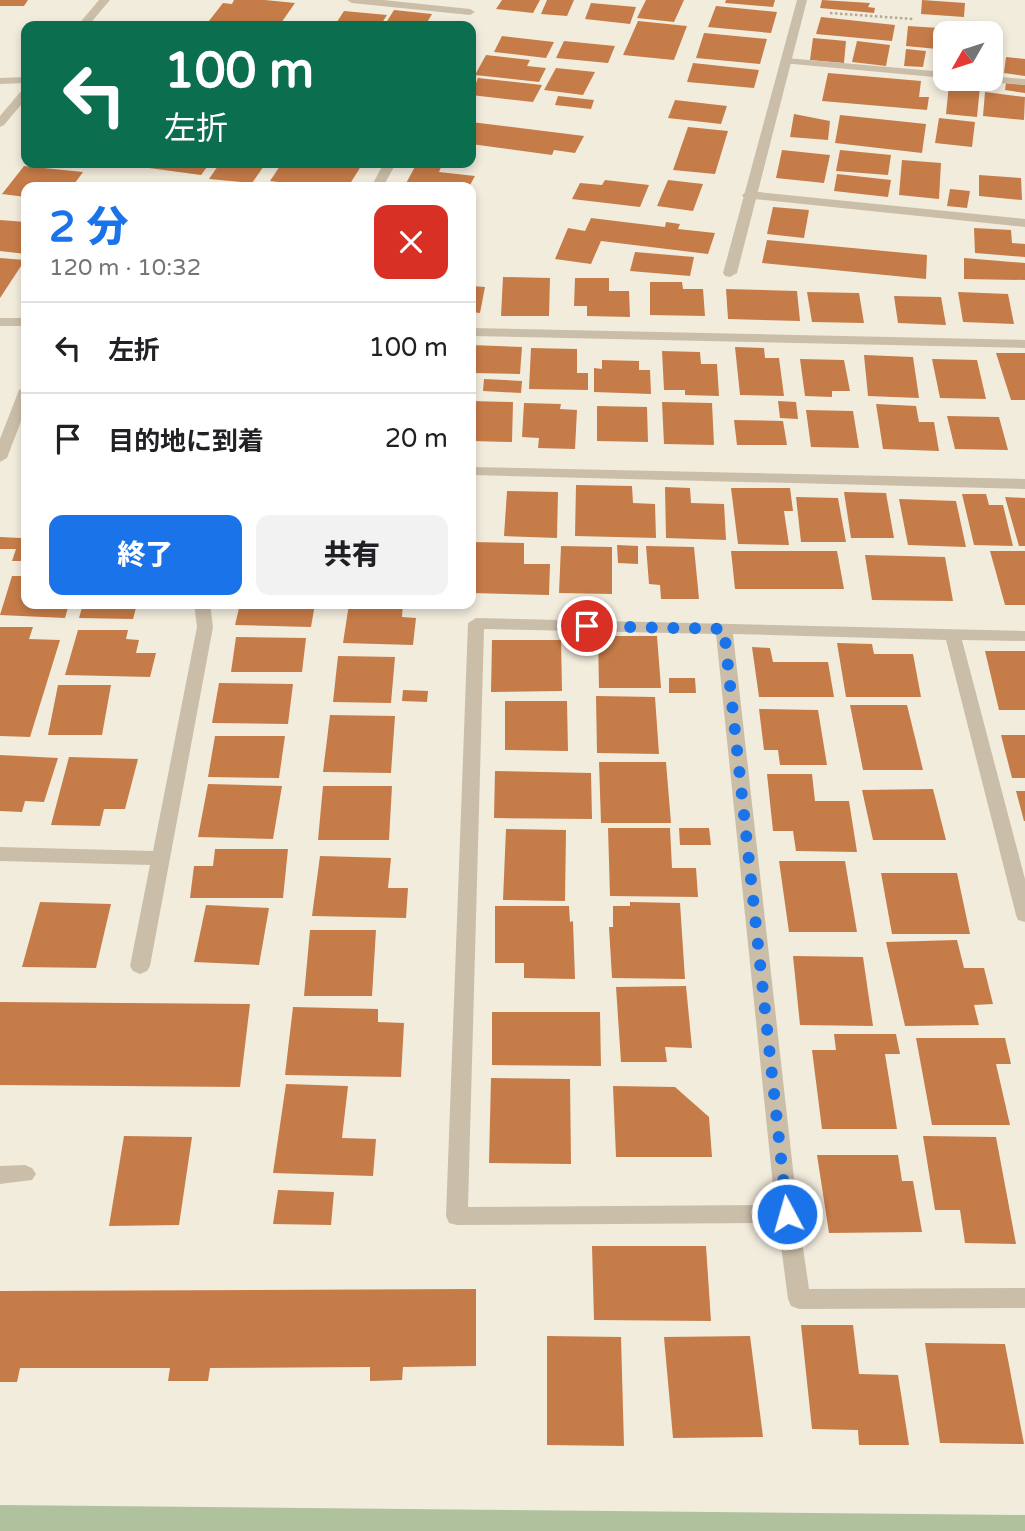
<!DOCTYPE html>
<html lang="ja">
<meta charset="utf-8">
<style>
:root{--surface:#fff;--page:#f2f2f2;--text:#202124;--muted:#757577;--line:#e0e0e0;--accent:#1a73e8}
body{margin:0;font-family:"Varela Round","Noto Sans JP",sans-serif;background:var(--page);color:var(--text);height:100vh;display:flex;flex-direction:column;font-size:26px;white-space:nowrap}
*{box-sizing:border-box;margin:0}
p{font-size:23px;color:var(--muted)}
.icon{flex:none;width:38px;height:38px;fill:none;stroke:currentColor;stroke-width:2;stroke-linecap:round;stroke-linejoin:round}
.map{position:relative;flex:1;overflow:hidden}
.sheet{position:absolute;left:21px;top:182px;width:455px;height:427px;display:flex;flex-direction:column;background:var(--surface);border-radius:14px;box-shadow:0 4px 10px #0003}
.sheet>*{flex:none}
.guide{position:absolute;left:21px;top:21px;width:455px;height:147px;border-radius:14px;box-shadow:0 4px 10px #0003;background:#0b6e4f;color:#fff;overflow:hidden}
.needle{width:46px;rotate:231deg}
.buttons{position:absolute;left:933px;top:21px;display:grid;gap:14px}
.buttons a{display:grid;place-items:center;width:70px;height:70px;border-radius:14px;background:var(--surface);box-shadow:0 4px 10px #0003;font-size:35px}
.pin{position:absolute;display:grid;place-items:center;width:60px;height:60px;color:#fff;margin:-30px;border:4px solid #fff;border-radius:50%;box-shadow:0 2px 7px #0007}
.me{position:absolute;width:77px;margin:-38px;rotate:354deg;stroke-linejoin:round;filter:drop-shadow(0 0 5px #0008)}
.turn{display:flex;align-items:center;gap:24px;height:147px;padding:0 28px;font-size:32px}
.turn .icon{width:91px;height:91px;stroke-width:2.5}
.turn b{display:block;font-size:49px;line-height:60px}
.round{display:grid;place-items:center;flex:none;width:74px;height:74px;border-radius:14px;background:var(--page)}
.overview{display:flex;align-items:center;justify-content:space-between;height:119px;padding:0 28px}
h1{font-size:42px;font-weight:800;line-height:52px;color:var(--accent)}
.primary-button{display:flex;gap:14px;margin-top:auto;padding:14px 28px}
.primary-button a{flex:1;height:80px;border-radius:14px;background:var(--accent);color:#fff;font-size:28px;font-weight:800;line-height:80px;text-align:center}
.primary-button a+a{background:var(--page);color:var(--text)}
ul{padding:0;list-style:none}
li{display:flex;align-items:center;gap:21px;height:91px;padding:0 28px;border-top:2px solid var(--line)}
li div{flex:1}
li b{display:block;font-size:26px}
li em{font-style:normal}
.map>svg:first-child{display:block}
.green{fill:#afc29d}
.building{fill:#c67c48}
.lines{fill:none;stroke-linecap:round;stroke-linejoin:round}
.path{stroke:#b7a893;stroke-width:2.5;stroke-dasharray:2.5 2.5;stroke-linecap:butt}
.service{fill:#cbbea9;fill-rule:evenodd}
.minor{fill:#cbbea9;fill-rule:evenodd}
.tertiary{fill:#cbbea9;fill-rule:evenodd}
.route{stroke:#1a73e8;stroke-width:12;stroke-dasharray:0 21.6}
</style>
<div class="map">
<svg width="1025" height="1531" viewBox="0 0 1025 1531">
<rect width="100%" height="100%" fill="#f2ecdd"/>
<polygon class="green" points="0,1505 1025,1515 1025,1531 0,1531"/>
<g class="building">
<polygon points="0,0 28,0 24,6 0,6"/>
<polygon points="234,0 265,0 295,3 279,26 205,26 223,3 232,4"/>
<polygon points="502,0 540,0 533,13 496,9"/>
<polygon points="547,0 574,0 567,16 541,14"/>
<polygon points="646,0 684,0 674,22 637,18"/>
<polygon points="726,0 775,0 773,7 725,3"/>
<polygon points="822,0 870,3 868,7 875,8 874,13 820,8"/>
<polygon points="922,0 965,3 964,17 921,14"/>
<polygon points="591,3 636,7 630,24 585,19"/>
<polygon points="716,6 777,12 771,33 708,27"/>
<polygon points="394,10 432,14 425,26 384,26"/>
<polygon points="344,11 387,15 380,26 335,25"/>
<polygon points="821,17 895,25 892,41 816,34"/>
<polygon points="638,21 687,26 674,60 623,55"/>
<polygon points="908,26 939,28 937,49 906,46"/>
<polygon points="704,33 767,39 760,64 696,58"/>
<polygon points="502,36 554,42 546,58 494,52"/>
<polygon points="813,38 846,41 844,63 810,60"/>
<polygon points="564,41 615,46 608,63 556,58"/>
<polygon points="857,41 890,45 886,66 852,62"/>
<polygon points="906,49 926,51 923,67 904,66"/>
<polygon points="486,55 530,60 527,66 546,68 539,82 475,75"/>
<polygon points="1006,57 1025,59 1025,76 1004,73"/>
<polygon points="693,63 759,70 754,88 687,82"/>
<polygon points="556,68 595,72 583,95 544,90"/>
<polygon points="828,73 921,81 919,97 929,97 927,110 822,101"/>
<polygon points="478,78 542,85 533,102 471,95"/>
<polygon points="1006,83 1025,85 1025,93 1005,90"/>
<polygon points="949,84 980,86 977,117 946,114"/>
<polygon points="985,92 1025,97 1024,120 983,116"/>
<polygon points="558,96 594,100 591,109 555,105"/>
<polygon points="675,100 727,106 721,124 668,118"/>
<polygon points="794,114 830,121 828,140 790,137"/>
<polygon points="840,115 926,124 922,153 835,143"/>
<polygon points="939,118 975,122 972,147 935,143"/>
<polygon points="471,122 584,136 575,153 554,150 552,155 471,144"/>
<polygon points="688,127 728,131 715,174 673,170"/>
<polygon points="782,150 830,155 824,183 776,178"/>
<polygon points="840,150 891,155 888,175 836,171"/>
<polygon points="902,160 941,163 939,199 899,195"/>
<polygon points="112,163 210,163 201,175"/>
<polygon points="220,163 266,163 252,183 209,179"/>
<polygon points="282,163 363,163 348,187 321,187 270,181"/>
<polygon points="417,163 442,165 439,172 475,176 469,187 404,187"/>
<polygon points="24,166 83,172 72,187 26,187 26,197 2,194"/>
<polygon points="837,174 891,180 888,197 834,191"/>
<polygon points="979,175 1021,178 1022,200 979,196"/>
<polygon points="605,180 649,185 640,207 572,199 580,183 602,185"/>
<polygon points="668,180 703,184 693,211 657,206"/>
<polygon points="950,189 970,191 967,208 947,206"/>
<polygon points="773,207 809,210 804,238 767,234"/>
<polygon points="591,218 665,227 666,222 680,224 678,229 715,233 708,254 601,241 591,264 555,259 568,228 585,231"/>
<polygon points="0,220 26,222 26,254 0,251"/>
<polygon points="974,228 1011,230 1012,243 1025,244 1025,257 975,253"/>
<polygon points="767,240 927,255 926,279 762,263"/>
<polygon points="635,252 694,257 690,276 630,271"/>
<polygon points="0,258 25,260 0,298"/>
<polygon points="964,258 1025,263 1025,280 964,279"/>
<polygon points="503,277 550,278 549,316 501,316"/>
<polygon points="575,278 609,278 609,291 629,291 630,317 587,316 587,306 574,306"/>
<polygon points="650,282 682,282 683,289 703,289 705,316 650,315"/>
<polygon points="471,286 485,287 480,313 471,312"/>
<polygon points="726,289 797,291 800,321 728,319"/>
<polygon points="807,292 859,293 864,323 812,322"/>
<polygon points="958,292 1008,294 1014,324 963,322"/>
<polygon points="894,296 941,297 946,325 898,323"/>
<polygon points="471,345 522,347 520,374 471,373"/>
<polygon points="735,347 764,348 765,358 779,358 784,396 740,395"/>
<polygon points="531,348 577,349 577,373 588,373 588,390 529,389"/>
<polygon points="662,351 700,352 701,364 717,364 719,396 685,395 685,390 664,390"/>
<polygon points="996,353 1025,353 1025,400 1011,400"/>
<polygon points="864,355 913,357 919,398 868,396"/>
<polygon points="800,359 844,360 850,391 832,391 832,397 805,396"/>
<polygon points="932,359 977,360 986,399 940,398"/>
<polygon points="602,360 639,361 639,370 650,370 651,394 594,392 594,368 602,369"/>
<polygon points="484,379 522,381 521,393 483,391"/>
<polygon points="471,401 513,402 512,442 471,441"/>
<polygon points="778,401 796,402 798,419 780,418"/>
<polygon points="662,402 712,403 714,445 664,444"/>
<polygon points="524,403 561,404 560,409 577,410 575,449 538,448 539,438 522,437"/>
<polygon points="876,404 916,406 919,422 934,422 939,451 883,449"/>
<polygon points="597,406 647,407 648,442 597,441"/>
<polygon points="806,410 853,411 859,448 811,447"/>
<polygon points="947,416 999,417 1008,450 955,449"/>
<polygon points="734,420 783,421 787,445 737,445"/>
<polygon points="576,485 632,486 633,503 655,504 656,538 575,536"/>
<polygon points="665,487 690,488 691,503 724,504 726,540 666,538"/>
<polygon points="731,488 790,488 793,511 784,511 789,545 738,544"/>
<polygon points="507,491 558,492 557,538 504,536"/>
<polygon points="844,492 886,493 894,538 851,538"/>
<polygon points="962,494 986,494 989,505 1003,505 1013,546 974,545"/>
<polygon points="796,497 838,498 846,542 801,542"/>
<polygon points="1005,497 1025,498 1025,546 1019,546"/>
<polygon points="899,499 956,501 966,547 908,545"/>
<polygon points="26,523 26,561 12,561 16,549 0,549 0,537 21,538"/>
<polygon points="471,542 524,543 524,564 550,564 549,595 471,593"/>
<polygon points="617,545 638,546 638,564 618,563"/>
<polygon points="561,546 612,547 612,594 559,593"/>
<polygon points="646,546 694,547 699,599 661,599 660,585 649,584"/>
<polygon points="731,551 837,551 844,589 735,589"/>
<polygon points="990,551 1025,551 1025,605 1005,605"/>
<polygon points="865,555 945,557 953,601 872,600"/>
<polygon points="12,576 26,576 26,604 69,604 65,618 0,615"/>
<polygon points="83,604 137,604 133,619 79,618"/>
<polygon points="240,604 315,604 311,627 235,625"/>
<polygon points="349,604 403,604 402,617 416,618 413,645 343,643"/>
<polygon points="0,627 33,627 29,639 60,640 30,737 0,736"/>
<polygon points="78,630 128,630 126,639 139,640 136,653 156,653 150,677 65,675"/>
<polygon points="598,636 657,636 661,688 599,688"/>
<polygon points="236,637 306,638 302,672 231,672"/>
<polygon points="492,640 561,640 562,691 491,692"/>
<polygon points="837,643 872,644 874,654 913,654 921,697 846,697"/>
<polygon points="752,647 770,648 773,662 828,662 834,697 759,697"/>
<polygon points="985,651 1025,651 1025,710 999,710"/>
<polygon points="338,656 395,657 391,703 333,702"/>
<polygon points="669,678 695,678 696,693 669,693"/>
<polygon points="219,683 293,684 288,724 212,723"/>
<polygon points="58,685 111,685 102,735 48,735"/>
<polygon points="403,690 428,691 427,702 402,701"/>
<polygon points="596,696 655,697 659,754 597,753"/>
<polygon points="505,701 567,701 568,751 505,750"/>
<polygon points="850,705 907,705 923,770 863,770"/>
<polygon points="759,709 818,710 827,765 780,765 778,750 764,750"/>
<polygon points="330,715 395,716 391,773 323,772"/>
<polygon points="1001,735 1025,735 1025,778 1012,778"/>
<polygon points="215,736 285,736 279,778 208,777"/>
<polygon points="0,755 58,758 44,802 25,801 22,812 0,811"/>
<polygon points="69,757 138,759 125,809 104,809 100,826 51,825"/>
<polygon points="599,762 666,762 671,823 601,823"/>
<polygon points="495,771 591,773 592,819 494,818"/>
<polygon points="767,774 812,774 815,801 849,801 857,852 796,851 793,831 773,831"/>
<polygon points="208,784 282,786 273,839 198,837"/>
<polygon points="323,786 392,786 389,840 318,840"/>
<polygon points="933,789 946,840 873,840 862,790"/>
<polygon points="1016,791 1025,791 1025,821 1024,821"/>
<polygon points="608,828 670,828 672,868 696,868 698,897 610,896"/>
<polygon points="679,828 709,828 711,845 680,845"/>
<polygon points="506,829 566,830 565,901 503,900"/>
<polygon points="215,849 288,849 283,898 190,898 194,866 213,866"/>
<polygon points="320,856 391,858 388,888 408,888 406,918 312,916"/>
<polygon points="779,861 845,861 857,932 789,932"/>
<polygon points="881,873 957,873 970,934 892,934"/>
<polygon points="40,902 111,904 96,968 22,967"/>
<polygon points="630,902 680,903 685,979 612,978 609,927 613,927 613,906 630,906"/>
<polygon points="206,905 269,908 259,965 194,962"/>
<polygon points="495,906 569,906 570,922 573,921 575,979 524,978 524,963 495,963"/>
<polygon points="310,930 376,930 372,996 304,996"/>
<polygon points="957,940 964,968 984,968 993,1004 974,1005 979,1025 905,1026 886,942"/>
<polygon points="793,956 863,957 873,1026 800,1025"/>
<polygon points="686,986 692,1048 665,1047 667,1062 621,1062 616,987"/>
<polygon points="0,1002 250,1004 240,1087 0,1085"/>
<polygon points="293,1007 378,1009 378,1022 404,1023 401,1077 285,1075"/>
<polygon points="492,1012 600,1012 601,1066 492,1065"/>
<polygon points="834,1034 896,1034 900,1054 885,1054 897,1129 822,1129 812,1050 836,1050"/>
<polygon points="916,1038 1005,1038 1011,1064 996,1064 1010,1125 932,1125"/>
<polygon points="491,1078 570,1079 571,1164 489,1163"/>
<polygon points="286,1084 348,1086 342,1138 376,1139 373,1176 273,1173"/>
<polygon points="613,1086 675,1087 709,1117 712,1157 616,1157"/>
<polygon points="124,1136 192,1137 179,1225 109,1226"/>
<polygon points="923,1136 996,1137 1016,1244 965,1243 960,1210 935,1210"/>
<polygon points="817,1155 898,1155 902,1181 913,1181 922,1232 829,1233"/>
<polygon points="278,1190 334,1192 331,1225 273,1224"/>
<polygon points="592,1246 706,1246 711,1321 594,1320"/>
<polygon points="476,1289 476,1366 403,1367 402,1380 370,1381 370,1367 210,1368 208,1381 168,1381 170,1368 20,1368 17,1382 0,1382 0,1291"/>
<polygon points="801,1325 853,1325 859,1374 898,1375 909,1445 859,1445 858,1430 812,1429"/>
<polygon points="547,1336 621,1337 624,1446 547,1445"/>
<polygon points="750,1336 763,1437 673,1438 664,1337"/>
<polygon points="925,1343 1005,1344 1024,1444 940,1443"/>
</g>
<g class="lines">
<polyline class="path" points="830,13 913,19"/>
<g class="service">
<polygon points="786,58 945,72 945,78 782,63 782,59"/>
<polygon points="990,76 1025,79 1025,85 987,82 981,79 990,79"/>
<polygon points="748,191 1025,219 1025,227 744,198 742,195"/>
</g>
<g class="minor">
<polygon points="347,0 383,0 470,9 475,12 470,15 352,3"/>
<polygon points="797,0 807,0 737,273 730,277 725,276 723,273"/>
<polygon points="26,77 26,83 0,84 0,78"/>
<polygon points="384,163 396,163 383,187 371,187"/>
<rect x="0" y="318" width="26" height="8"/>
<polygon points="471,328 1025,340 1025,348 471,336"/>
<polygon points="26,386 26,408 7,458 0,462 0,439 19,390"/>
<polygon points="471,467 1025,479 1025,489 471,475"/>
<polygon points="194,604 210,604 213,627 150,966 147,971 140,974 133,971 130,966 150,865 0,861 0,847 153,851 197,627"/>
<path d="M476,618l549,13v10l-63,-1 63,239v43l-7,-2 -2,-5 -70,-275 -213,-6 65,580 11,75 216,-1v20l-226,1 -8,-3 -3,-7 -10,-76 -321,2 -8,-2 -3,-7 22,-593zM484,629l232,5 59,571 -307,2z"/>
<polygon points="25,1165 32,1168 36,1174 32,1180 0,1184 0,1166"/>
</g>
<g class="tertiary">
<polygon points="99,0 110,0 88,26 77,26"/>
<polygon points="26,89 26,99 4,125 0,127 0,116 22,90"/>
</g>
</g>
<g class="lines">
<polyline class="route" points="587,626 724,629 787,1214"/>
</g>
</svg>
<div class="buttons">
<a><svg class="needle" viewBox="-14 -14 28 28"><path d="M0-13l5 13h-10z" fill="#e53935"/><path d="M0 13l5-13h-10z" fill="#757577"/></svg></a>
</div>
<div class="pin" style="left:587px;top:626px;background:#d93025"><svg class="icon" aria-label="arrive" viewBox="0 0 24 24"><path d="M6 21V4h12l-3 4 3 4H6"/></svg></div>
<svg class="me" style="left:787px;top:1214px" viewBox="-20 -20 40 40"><circle r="17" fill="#1a73e8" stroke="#fff" stroke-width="3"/><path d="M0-11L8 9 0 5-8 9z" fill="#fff"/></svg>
<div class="guide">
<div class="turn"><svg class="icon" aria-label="left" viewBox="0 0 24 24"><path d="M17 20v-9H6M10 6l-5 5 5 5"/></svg><div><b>100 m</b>左折</div></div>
</div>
<section class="sheet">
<div class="overview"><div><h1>2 分</h1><p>120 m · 10:32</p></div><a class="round" style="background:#d93025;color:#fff"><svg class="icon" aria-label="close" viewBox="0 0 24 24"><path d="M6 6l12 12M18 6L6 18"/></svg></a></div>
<ul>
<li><svg class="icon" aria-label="left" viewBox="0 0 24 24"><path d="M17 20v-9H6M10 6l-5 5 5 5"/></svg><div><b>左折</b></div><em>100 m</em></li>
<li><svg class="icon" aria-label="arrive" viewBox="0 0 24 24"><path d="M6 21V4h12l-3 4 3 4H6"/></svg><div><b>目的地に到着</b></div><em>20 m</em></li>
</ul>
<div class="primary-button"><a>終了</a><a>共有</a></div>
</section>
</div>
